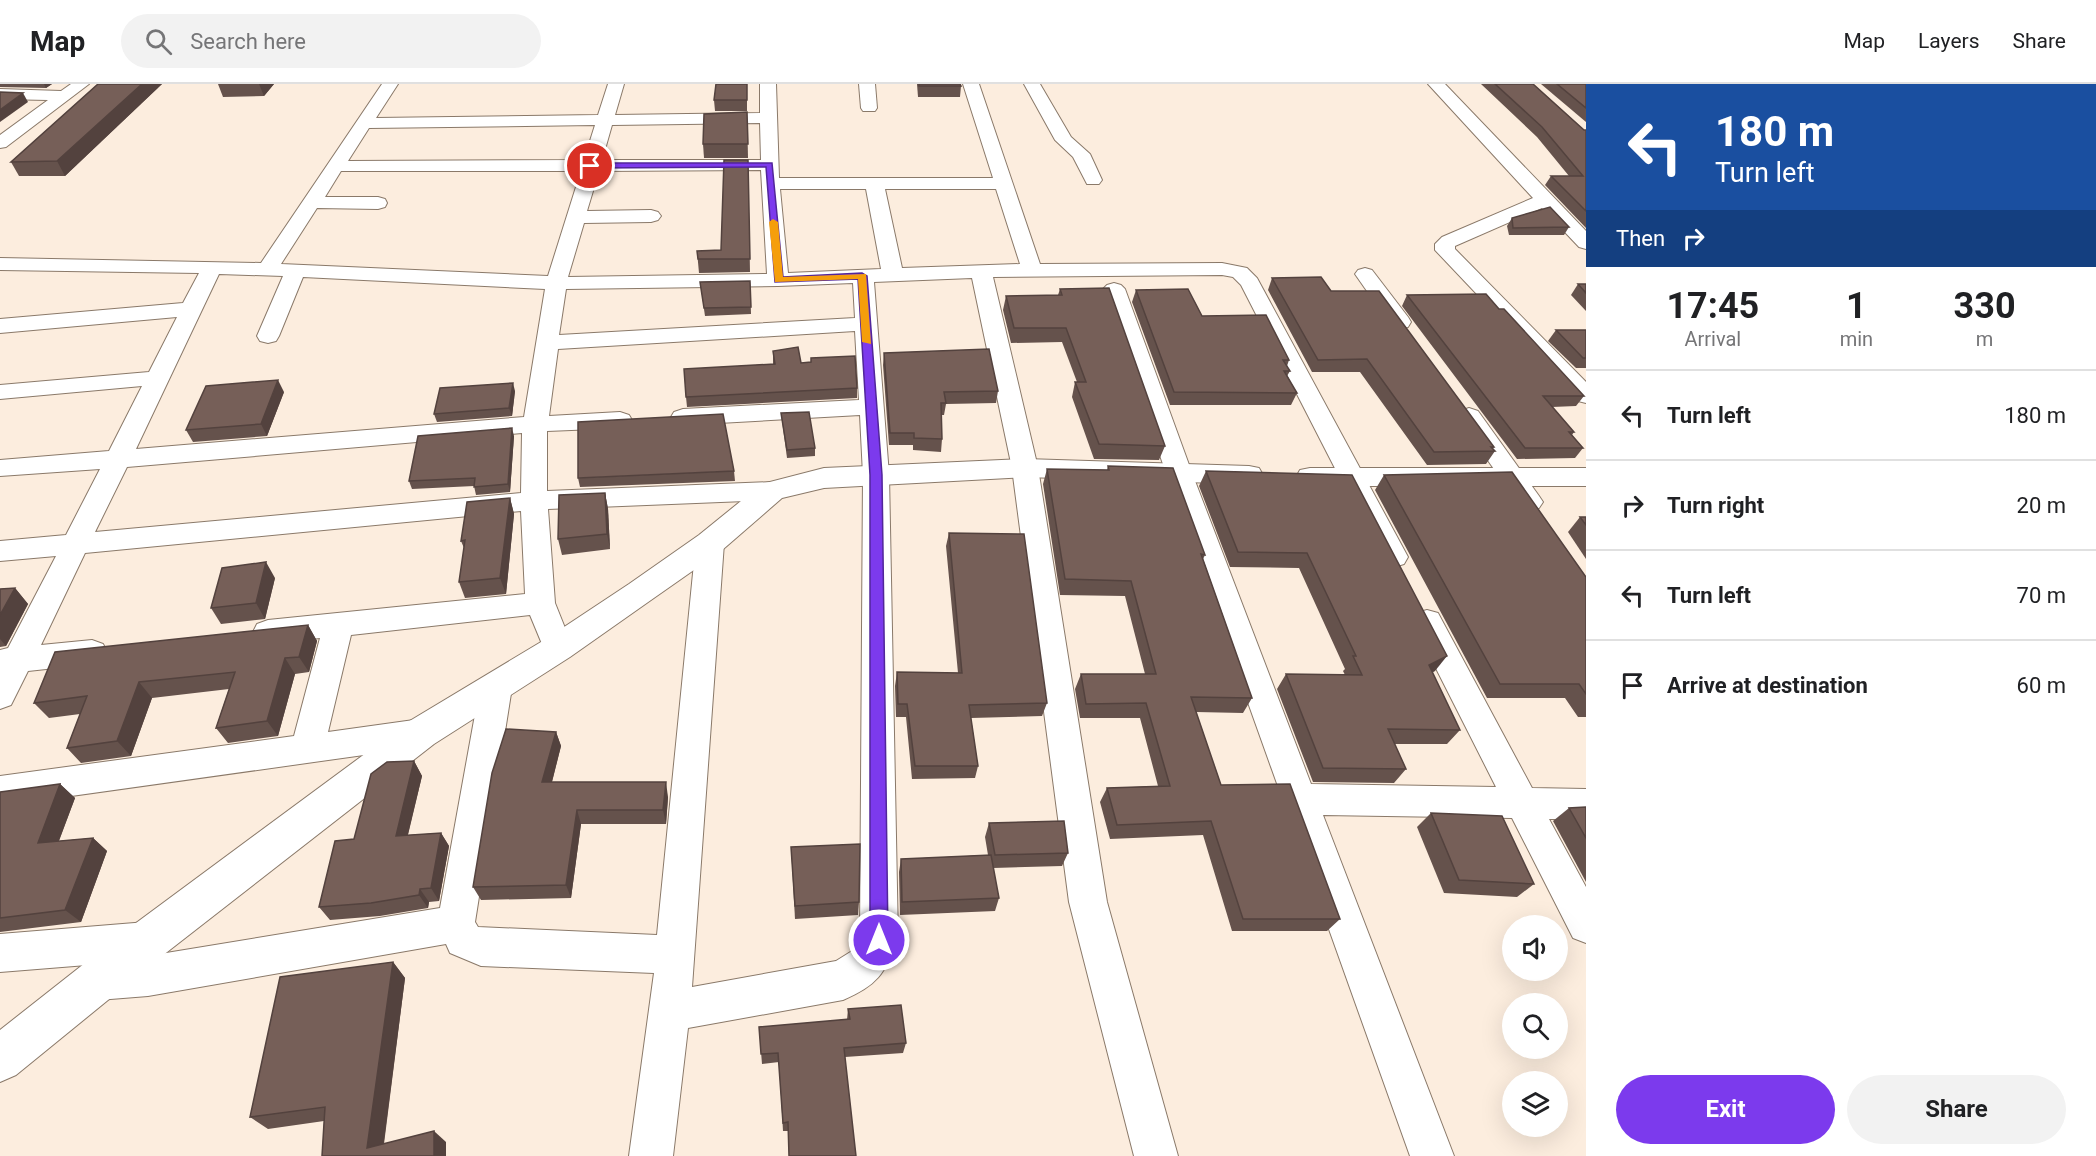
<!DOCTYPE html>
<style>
:root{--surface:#fff;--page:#f2f2f2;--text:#202124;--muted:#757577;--line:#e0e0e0;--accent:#7c3aed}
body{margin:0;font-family:Roboto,sans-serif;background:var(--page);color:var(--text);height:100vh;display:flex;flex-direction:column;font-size:22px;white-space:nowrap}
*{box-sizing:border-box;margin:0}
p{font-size:20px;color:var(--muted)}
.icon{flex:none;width:33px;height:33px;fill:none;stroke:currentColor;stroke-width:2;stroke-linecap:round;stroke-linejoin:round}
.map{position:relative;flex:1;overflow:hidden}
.details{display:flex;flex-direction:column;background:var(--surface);width:510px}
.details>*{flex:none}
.banner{background:#1a4fa0;color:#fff;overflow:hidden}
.buttons{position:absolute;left:1502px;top:831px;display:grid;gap:12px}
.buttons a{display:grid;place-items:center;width:66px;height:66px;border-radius:50%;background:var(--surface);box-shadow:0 6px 24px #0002;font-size:30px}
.pin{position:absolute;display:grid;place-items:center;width:51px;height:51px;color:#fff;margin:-26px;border:3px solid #fff;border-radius:50%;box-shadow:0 2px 6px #0007}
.me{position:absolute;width:66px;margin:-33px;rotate:0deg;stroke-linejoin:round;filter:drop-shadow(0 0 4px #0008)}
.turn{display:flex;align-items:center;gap:21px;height:126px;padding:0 30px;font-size:27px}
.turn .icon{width:78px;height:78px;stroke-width:2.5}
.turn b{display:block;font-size:42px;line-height:51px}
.then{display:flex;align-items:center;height:57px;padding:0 30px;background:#0003;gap:12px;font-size:22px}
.eta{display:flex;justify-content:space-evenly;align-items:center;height:102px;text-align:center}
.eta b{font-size:36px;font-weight:700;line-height:42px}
.action{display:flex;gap:12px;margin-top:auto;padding:12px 30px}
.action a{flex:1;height:69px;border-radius:36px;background:var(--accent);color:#fff;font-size:24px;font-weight:700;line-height:69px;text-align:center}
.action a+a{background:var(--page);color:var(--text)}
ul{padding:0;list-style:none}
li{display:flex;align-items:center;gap:18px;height:90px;padding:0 30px;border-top:2px solid var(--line)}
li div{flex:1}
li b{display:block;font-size:22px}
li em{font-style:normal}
header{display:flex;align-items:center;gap:36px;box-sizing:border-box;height:84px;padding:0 30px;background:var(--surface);border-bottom:2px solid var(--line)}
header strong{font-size:28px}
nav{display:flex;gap:33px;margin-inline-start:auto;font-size:21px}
.search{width:420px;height:54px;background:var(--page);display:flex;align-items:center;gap:15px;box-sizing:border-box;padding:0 21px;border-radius:33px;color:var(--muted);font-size:22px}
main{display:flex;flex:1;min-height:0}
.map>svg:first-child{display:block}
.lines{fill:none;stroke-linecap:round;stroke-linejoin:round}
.street-casing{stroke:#8a7969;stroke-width:2}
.secondary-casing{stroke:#8a7969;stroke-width:2}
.street{fill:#fff;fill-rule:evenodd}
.secondary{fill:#fff;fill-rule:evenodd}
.wall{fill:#65524c}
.shaded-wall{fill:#53423e}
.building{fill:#765f58;stroke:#53423e;stroke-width:1.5}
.route{fill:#7c3aed;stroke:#51269a;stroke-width:1.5}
.slow{fill:#f59e0b}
</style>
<header>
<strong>Map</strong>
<div class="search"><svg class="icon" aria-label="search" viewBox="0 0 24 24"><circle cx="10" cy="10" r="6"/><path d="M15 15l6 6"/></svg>Search here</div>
<nav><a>Map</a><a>Layers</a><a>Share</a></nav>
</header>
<main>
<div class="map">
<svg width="1586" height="1072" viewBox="0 0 1586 1072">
<rect width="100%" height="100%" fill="#fcedde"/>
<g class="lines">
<g class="street-casing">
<g id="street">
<polygon points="71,0 89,0 6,63 0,64 0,51 48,16 0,15 0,5 61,7"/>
<path d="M382,0h16l-22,34 222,-3 10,-31h16l-9,31 145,-2v-29h16l3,94h214l-30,-94h16l61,180 182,-1 25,5 10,10 151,279 -4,7 -10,3 -10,-3 -143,-279 -8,-8 -11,-2 -229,2 45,191 69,434 71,254h-44l-65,-254 -57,-434 -40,-190 -98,4 15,193 9,465c-14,34 -20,45 -55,60l-155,28 -15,128h-44l25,-183 -173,-7 -31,-13 -4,-9 -298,52 -50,4 -14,-6 -6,-14 6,-14 3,-1 -87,7v-38l147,-12 14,6 5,13 -6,13 280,-46 40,-221 5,-9 11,-4 11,4 5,9 -37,235 3,5 179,8 39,-392 4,-7 10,-3 10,3 4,7 -32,444 144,-26 16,-10 8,-14 3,-462 -3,-60 -177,10 -9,-3 -3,-5 3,-5 9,-3 176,-9 -4,-69 -297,18 -9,67 71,-4 9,3 3,5 -3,5 -9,3 -73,3v60l225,-9 9,3 4,6 -4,6 -9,3 -224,9 7,94 18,45 -4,8 -11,4 -11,-4 -17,-41 -179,20 -23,97 93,-13 12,4 5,10 -5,10 -12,4 -421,59v-30l294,-40 26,-98 -52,6 -11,-4 -4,-8 4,-8 11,-4 257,-26 -4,-83 -436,42 -44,92 51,-5 11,4 4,8 -4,8 -11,4 -64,7 -17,34 -11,4v-59l8,-2 48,-92 -56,5v-20l66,-6 34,-66 -100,7v-16l109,-9 33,-65 -142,13v-14l149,-13 28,-55 -177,16v-14l183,-16 16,-30 -199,-3v-12l261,5zM760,39l1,37h-159l10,-35zM595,41l-11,35 -236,1 21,-33zM761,86l6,104 -199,3 16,-54 67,-1 7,-2 3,-4 -3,-4 -7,-2 -64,1 12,-40zM341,87h240l-33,105 -267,-12 36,-56 61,1 7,-2 2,-4 -2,-4 -7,-2h-53zM780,105h86l15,80 -93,4zM885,105h111l24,75 -118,4zM219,190l64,2 -26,60 3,5 8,2 8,-2 3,-5 24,-59 242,12 -21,128 -388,32zM853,199l2,35 -296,17 7,-46 212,-3zM522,349l-1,60 -426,39 32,-65z"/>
<polygon points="859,0 875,0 877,24 875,27 863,27 861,24"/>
<polygon points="1024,0 1040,0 1071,53 1090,70 1102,96 1099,100 1087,100 1073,73 1055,56"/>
<polygon points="1428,0 1445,0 1586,147 1586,165 1579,163 1542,124 1455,162 1455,165 1586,298 1586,319 1578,317 1435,166 1435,160 1442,153 1533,114"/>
<polygon points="1365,184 1372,186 1408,233 1411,238 1408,243 1400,245 1392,243 1355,190 1358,186"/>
<polygon points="1114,199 1121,201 1125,205 1192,389 1311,700 1496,703 1412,537 1416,529 1427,526 1438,529 1532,704 1586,705 1586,735 1549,735 1586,803 1586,859 1573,854 1512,734 1323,731 1454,1072 1410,1072 1166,389 1103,205 1107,201"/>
<polygon points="1469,324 1478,327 1539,412 1543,418 1539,424 1530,427 1521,424 1457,332 1460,327"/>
</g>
</g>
<g class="secondary-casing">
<g id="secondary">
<polygon points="1025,375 1249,382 1259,384 1263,391 1259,398 1249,400 1025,393 824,404 782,414 721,467 651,516 570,573 434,660 162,872 16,991 0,998 0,946 132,842 408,638 546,555 629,500 699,451 762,400 824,384"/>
<polygon points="1310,384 1586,384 1586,402 1310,402 1300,400 1296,393 1300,386"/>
</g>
</g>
<use href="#street" class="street"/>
<use href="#secondary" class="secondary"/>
</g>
<g class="wall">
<polygon points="0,0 52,0 46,4 0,3"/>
<polygon points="98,0 162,0 65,92 19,92 11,78"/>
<polygon points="218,0 274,0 264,12 223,13"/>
<polygon points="747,0 747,27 715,27 714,16"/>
<polygon points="917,0 960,0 961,2 960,13 918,13"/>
<polygon points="1481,0 1533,0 1584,46 1586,46 1586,144 1545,101 1551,92 1569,92 1537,53"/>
<polygon points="1541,0 1586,0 1586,38"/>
<polygon points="747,28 748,74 704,74 703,60"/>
<polygon points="748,76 750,188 699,189 697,167 721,166"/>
<polygon points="1512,134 1569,143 1564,151 1509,151 1507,142"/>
<polygon points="1272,194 1331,207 1494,363 1493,365 1495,367 1486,380 1427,381 1360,288 1312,288 1268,206"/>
<polygon points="750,197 751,230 705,232 700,198"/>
<polygon points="1578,200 1586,200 1586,227 1571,211"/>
<polygon points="1060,205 1165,362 1159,376 1094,375 1072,313 1075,298 1077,298 1062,258 1011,259 1003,226 1006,212 1058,211"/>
<polygon points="1136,206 1202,232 1289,276 1287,282 1290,287 1287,292 1297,309 1291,321 1170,321 1132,218"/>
<polygon points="1407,211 1584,312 1576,322 1552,323 1574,348 1572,351 1583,364 1575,374 1517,375 1402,222"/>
<polygon points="1556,246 1586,246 1586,284 1576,284 1548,257"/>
<polygon points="773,267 801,279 811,278 811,274 857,304 857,314 687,323 686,313 773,280"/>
<polygon points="884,269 998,307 996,319 946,320 944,331 942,331 942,355 941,368 913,366 913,361 889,361 883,281"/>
<polygon points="515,307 512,332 437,338 434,330"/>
<polygon points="284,308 267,352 193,358 186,346"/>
<polygon points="781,329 815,364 815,372 787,374 782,337"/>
<polygon points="514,352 510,408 476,411 474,402 412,405 409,397"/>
<polygon points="1108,382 1205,471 1203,475 1252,614 1243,629 1196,628 1221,701 1340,835 1327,847 1232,847 1203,751 1110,755 1100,718 1107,704 1158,702 1140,634 1080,634 1075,605 1081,590 1145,590 1125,512 1060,511 1043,400 1047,385 1107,386"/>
<polygon points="734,387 735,397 580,403 578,394"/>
<polygon points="1206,387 1352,391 1435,587 1432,588 1460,646 1447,660 1394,660 1406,685 1394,699 1313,698 1277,605 1286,590 1345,591 1343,587 1345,585 1299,484 1230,483 1199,402"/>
<polygon points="1384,391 1586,493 1586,633 1578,633 1565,614 1487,614 1375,406"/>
<polygon points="605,409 608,425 610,465 562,471 558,455"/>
<polygon points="510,414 514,430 506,510 465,514 459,498 464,464 461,457"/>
<polygon points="1580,433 1586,433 1586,475 1568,448"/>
<polygon points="949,449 1047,619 1042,632 971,634 978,682 975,694 912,695 906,633 896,633 895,602 897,588 958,589 946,462"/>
<polygon points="275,494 265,535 221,540 211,524"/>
<polygon points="15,504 28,520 6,562 0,563 0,505"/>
<polygon points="308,541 317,557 309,588 295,590 278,652 228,659 216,644 229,605 152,614 131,672 81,679 67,664 80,630 49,634 34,619"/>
<polygon points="556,648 561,662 552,698 668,713 666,740 581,740 571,814 481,816 473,803"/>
<polygon points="414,677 422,692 408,751 441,749 449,762 439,817 429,818 428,824 380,832 330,836 319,823"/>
<polygon points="60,700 75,714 59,757 93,754 107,767 81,838 0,848 0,708"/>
<polygon points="1586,723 1586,798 1553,737 1569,724"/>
<polygon points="1431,729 1534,800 1517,813 1444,809 1417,743"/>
<polygon points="989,739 1068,769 1062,782 993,784 999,814 995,827 900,831 899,788 901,775 988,771 985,753"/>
<polygon points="791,763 859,818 858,831 795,835"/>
<polygon points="393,878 405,894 384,1060 446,1058 322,1072 324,1037 268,1045 250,1033"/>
<polygon points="848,925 906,959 903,969 845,973 788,1047 783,1047 779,978 762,980 759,943 847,936"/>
</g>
<g class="shaded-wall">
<polygon points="44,0 52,0 46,4"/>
<polygon points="142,0 162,0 65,92 57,77"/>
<polygon points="259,0 274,0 264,12"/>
<polygon points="23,9 28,18 0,38 0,26"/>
<polygon points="278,296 284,308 267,352 261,340"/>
<polygon points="513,299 515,307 512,332 509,324"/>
<polygon points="512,344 514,352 510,408 508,400"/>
<polygon points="605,409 608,425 610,465 607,450"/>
<polygon points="510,414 514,430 506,510 500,494"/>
<polygon points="266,478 275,494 265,535 256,519"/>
<polygon points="15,504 28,520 6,562 0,555 0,531"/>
<polygon points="308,541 317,557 309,588 299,573"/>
<polygon points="1447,572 1435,587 1417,596 1429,581"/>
<polygon points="285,574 295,590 278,652 267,637"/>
<polygon points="139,598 152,614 131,672 117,657"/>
<polygon points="556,648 561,662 548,713 542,698"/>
<polygon points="414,677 422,692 404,766 396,752"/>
<polygon points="666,698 668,713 666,740 663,726"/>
<polygon points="60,700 75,714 53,772 38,759"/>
<polygon points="577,726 581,740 571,814 566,801"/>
<polygon points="441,749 449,762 439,817 431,804"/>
<polygon points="93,754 107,767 81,838 65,826"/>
<polygon points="420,805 429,818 428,824 419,811"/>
<polygon points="393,878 405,894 382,1072 367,1064"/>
<polygon points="434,1047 446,1058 446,1072 434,1072"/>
</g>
<g class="building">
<polygon points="98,0 142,0 57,77 11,78"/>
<polygon points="716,0 747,0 747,16 714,16"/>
<polygon points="919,0 960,0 961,2 919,2"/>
<polygon points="1495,0 1533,0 1584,46 1586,46 1586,127 1551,92 1583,92 1542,43"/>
<polygon points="1557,0 1586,0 1586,24"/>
<polygon points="0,8 23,9 0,26"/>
<polygon points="747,28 748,60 703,60 704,30"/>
<polygon points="724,76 748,76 750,175 698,175 697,167 721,166"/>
<polygon points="1550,123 1569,143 1513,144 1512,134"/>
<polygon points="1321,193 1331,207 1379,207 1494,363 1491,363 1495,367 1434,368 1367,275 1318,276 1272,194"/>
<polygon points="750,197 751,223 704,224 700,198"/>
<polygon points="1578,200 1586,200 1586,209"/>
<polygon points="1109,204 1165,362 1099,360 1075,298 1086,298 1066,244 1014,244 1006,212 1062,211 1060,205"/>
<polygon points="1188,205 1202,232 1266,231 1289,276 1283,276 1290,287 1284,287 1297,309 1174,308 1136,206"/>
<polygon points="1486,210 1499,225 1504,225 1584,312 1543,312 1574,348 1569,348 1583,364 1525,364 1407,211"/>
<polygon points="1556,246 1586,246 1586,274 1583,274"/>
<polygon points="798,263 801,279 811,278 811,274 855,272 857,304 686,313 684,285 775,280 773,267"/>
<polygon points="989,265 998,307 944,308 946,319 941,319 942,355 914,354 914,349 890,349 884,269"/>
<polygon points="278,296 261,340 186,346 206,302"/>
<polygon points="513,299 509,324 434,330 440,304"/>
<polygon points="809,328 815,364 787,366 781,329"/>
<polygon points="723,330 734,387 578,394 578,338"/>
<polygon points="512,344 508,400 474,403 475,394 409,397 418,352"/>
<polygon points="1108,382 1173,384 1205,471 1201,470 1252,614 1191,613 1221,701 1290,700 1340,835 1243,835 1211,737 1117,741 1107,704 1170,702 1146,619 1086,620 1081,590 1156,590 1131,497 1065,495 1047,385 1109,386"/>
<polygon points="1206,387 1352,391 1447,572 1429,581 1460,646 1388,645 1406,685 1323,684 1286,590 1362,591 1353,572 1356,572 1307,469 1238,468"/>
<polygon points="1512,388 1586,493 1586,610 1579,600 1500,600 1384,391"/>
<polygon points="605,409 607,450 558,455 559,411"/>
<polygon points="510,414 500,494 459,498 465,456 461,457 467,418"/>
<polygon points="1580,433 1586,433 1586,441"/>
<polygon points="949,449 1024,450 1047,619 969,621 978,682 915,682 907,620 898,620 897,588 962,589"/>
<polygon points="266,478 256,519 211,524 222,484"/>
<polygon points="15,504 0,531 0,505"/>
<polygon points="308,541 299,573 285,574 267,637 216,644 235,588 139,598 117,657 67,664 87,612 34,619 55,568"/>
<polygon points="506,645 556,648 542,698 666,698 663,726 577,726 566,801 473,803 492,689"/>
<polygon points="414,677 396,752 441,749 431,804 420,805 419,811 371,819 319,823 335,757 354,755 371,690 387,678"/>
<polygon points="60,700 38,759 93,754 65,826 0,834 0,708"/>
<polygon points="1586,723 1586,754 1569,724"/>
<polygon points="1431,729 1502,732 1534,800 1459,796"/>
<polygon points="1064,737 1068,769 995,771 989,739"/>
<polygon points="860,760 859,818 795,822 791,763"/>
<polygon points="991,771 999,814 902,818 901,775"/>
<polygon points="393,878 367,1064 434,1047 434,1072 322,1072 325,1023 250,1033 280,893"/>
<polygon points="901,921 906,959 844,964 856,1072 789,1072 788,1038 783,1039 778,969 761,970 759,943 850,935 848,925"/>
</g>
<polygon class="route" points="772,79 783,193 862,189 867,192 882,391 888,856 885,862 879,865 873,862 870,856 870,391 858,195 775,198 766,83 590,84 586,82 590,79"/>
<polygon class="slow" points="773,135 778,138 783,193 866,190 871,260 862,258 858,195 775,198 769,138"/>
</svg>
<div class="buttons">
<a><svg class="icon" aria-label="sound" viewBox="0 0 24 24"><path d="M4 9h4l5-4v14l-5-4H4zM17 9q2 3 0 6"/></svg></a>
<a><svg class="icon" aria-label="search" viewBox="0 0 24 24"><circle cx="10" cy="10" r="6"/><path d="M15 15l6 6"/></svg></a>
<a><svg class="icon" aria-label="layers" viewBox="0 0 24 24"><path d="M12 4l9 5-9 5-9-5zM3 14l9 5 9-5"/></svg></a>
</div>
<div class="pin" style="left:590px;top:82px;background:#d93025"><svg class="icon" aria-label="arrive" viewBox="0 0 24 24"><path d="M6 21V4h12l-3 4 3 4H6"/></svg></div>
<svg class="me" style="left:879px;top:856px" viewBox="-20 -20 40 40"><circle r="17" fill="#7c3aed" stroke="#fff" stroke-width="3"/><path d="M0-11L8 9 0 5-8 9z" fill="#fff"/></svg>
</div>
<section class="details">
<div class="banner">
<div class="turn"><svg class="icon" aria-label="left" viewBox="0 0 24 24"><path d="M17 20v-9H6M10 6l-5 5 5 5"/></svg><div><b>180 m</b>Turn left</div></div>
<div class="then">Then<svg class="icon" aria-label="right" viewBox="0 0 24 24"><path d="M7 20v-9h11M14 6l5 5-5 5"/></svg></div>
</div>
<div class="eta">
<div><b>17:45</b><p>Arrival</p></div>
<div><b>1</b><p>min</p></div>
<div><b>330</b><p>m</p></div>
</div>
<ul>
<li><svg class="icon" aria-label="left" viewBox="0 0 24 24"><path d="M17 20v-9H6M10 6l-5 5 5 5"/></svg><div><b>Turn left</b></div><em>180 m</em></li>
<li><svg class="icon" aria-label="right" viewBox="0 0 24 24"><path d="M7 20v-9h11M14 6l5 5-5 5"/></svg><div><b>Turn right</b></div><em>20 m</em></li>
<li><svg class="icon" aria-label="left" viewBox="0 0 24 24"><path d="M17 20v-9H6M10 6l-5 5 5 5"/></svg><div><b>Turn left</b></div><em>70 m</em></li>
<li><svg class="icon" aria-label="arrive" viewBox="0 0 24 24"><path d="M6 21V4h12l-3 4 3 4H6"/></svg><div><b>Arrive at destination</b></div><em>60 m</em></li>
</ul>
<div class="action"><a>Exit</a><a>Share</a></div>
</section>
</main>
